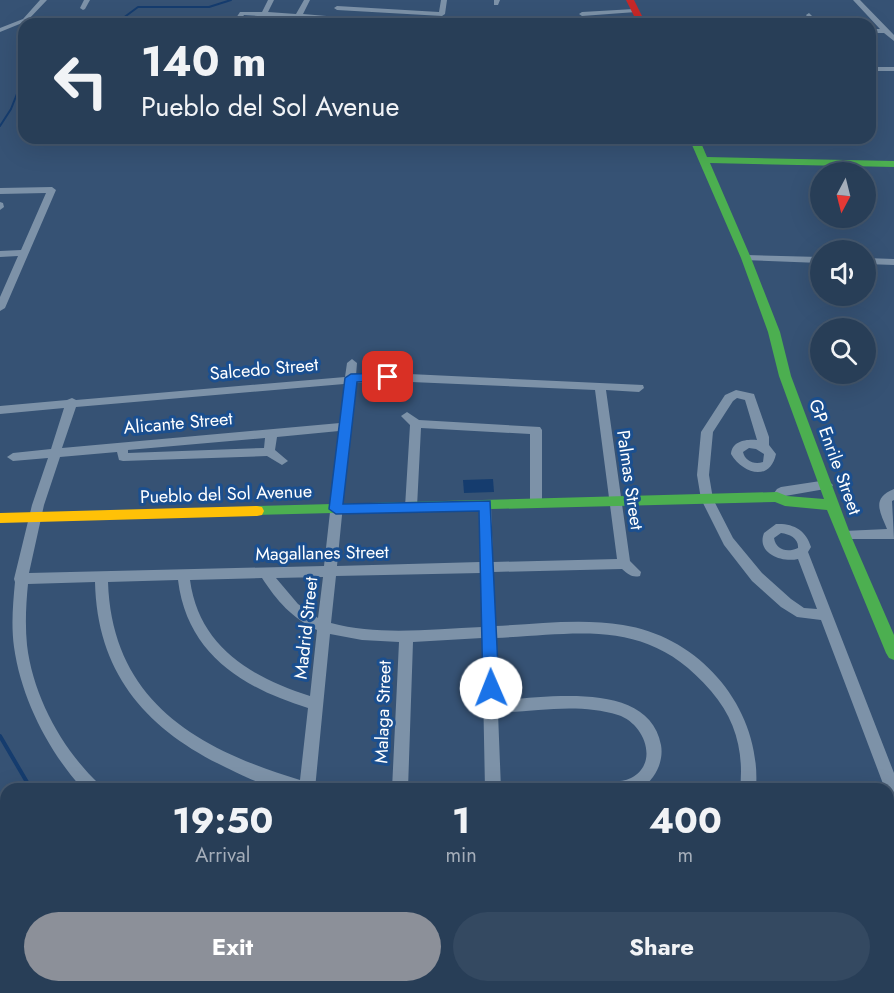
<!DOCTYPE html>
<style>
:root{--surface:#283e57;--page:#344961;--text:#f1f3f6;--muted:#a5aeba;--line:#44576d;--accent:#8c9099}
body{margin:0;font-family:Jost,sans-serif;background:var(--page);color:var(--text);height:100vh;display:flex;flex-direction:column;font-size:22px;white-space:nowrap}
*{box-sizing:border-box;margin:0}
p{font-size:20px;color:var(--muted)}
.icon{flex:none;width:33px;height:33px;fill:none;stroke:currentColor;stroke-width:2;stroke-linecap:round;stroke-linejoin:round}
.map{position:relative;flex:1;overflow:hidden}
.panel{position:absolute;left:0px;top:783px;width:894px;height:210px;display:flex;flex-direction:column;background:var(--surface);border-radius:18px 18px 0 0;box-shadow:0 6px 24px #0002,0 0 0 2px var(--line)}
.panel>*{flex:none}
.guide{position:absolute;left:18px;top:18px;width:858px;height:126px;border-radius:18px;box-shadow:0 6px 24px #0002,0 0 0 2px var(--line);background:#283e57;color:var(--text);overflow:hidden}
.needle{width:39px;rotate:187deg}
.tools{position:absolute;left:810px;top:162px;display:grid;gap:12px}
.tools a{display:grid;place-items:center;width:66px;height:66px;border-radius:50%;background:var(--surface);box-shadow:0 6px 24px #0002,0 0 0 2px var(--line);font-size:30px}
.pin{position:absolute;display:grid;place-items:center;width:51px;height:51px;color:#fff;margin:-26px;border-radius:12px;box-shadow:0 3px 9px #0006}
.me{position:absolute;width:66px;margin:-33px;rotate:359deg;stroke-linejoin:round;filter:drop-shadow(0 0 4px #0008)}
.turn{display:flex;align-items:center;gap:21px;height:126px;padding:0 24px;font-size:27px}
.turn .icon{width:78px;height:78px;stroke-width:2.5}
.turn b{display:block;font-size:42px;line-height:51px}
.eta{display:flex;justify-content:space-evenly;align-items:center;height:102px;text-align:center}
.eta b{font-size:36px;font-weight:700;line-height:42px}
.button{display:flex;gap:12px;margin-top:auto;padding:12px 24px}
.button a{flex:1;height:69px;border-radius:36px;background:var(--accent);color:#fff;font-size:24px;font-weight:700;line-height:69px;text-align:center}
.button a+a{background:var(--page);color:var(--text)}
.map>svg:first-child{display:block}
.green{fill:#265fa1}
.water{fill:#153c6e}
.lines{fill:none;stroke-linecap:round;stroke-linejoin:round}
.stream-far1{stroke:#153c6e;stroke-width:2}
.stream{stroke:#153c6e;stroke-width:4}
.street{fill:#7d92a8;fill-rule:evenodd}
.fast{fill:#4caf50;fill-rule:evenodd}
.slow{fill:#ffc107;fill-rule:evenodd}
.jam{fill:#c62828;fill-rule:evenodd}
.route{fill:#1a73e8;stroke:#114b97;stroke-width:1.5}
.labels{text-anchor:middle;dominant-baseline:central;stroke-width:6;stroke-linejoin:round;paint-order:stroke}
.street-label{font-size:18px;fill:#fff;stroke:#1b4f8f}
</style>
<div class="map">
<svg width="894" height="993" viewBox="0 0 894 993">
<rect width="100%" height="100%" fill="#365274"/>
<polygon class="green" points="106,987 718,987 719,993 109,993"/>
<polygon class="water" points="493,479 494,492 464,493 463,480"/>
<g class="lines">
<g class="stream-far1">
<polyline points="115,24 138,7 209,7 231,0"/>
<polyline points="0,126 11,109 24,76"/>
</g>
<g class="stream">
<polyline points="0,736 31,789"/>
<polyline points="137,987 141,993"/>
</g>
<g class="street">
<polygon points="40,0 47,0 27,21 0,32 0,28 23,19"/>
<polygon points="84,0 90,0 85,9 83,10 80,8"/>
<polygon points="268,0 274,0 268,12 296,14 304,0 310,0 303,14 397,22 400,24 369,24 244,15 238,24 232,24 240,12 262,12"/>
<polygon points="441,0 447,0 445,14 442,16 337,10 334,8 337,6 439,12"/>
<polygon points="494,0 500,0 498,5 494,5"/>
<polygon points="853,0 860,0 894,35 894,41 884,33 870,33 870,29 880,29"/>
<polygon points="634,9 636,10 636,12 582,16 579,14 582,12"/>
<polygon points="809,13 820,24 813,24 806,15"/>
<rect x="874" y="67" width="20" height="4"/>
<polygon points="52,187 56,190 5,308 0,311 0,297 18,256 0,257 0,251 21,250 46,193 0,194 0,188"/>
<polygon points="0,202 3,203 4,207 0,210"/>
<polygon points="746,255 820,257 820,263 743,260 743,256"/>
<polygon points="866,258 894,259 894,265 866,264"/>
<path d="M352,359l5,4 -1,13 32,-3 255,12 1,3 -5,4 -33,-2 24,171 11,11 -1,4c-8,2 -12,-2 -18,-7l-129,3 2,54c42,-2 86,-8 128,-1 78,12 139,84 133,164h-16c4,-37 -4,-69 -29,-98 -63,-74 -129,-57 -216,-53l3,62c47,-2 151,-21 163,45 3,17 -6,34 -20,44h-49l3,-5c11,-5 25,0 36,-6 29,-15 13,-55 -13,-63 -38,-12 -82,-4 -120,-2l3,76h-16l-3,-151 -69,4 -5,147h-16l7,-147 -37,-2 -32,-6 -15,155c-11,0 -22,1 -32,0 -18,-2 -44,-15 -60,-23 -78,-38 -126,-94 -128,-184l-67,2c-2,20 -3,41 -1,61 6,51 35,104 72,139l3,5h-19l-2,-2c-34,-38 -60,-90 -67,-140 -3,-22 -1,-44 1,-65l-1,-3 18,-74 16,-47 -35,3 -6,-4 6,-4 38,-4 13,-41 -64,6v-8l67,-6 5,-2 4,2 269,-23 2,-14zM388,381l207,9 22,169 -124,3 -2,-57 -2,-3h-8l-2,3 1,57 -143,4 18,-183zM344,384l-4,39 -278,25 14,-41zM339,431l-15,135 -295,7 15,-68 16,-48 57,-5 2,8 4,1 144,-5 15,9 6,-4 -13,-11 2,-13zM265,438l-1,10 -136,5v-3zM481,573l1,54c-50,2 -103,9 -151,-4l5,-47zM323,577l-5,41 -20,-14 -22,-26zM262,578c15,23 30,40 55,52l-7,66c-60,-19 -111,-50 -120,-116zM178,580c9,74 65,108 130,128l-8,72c-103,-31 -188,-79 -192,-198z"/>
<path d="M736,390l18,4 1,3 14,40v8l7,9c-6,28 -33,20 -45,0 1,-13 15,-15 26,-14l-12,-40 -8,-2 -4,3 -20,31 -4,43 4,24 20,39 29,35 29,26 13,9 13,1 -19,-50c-16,4 -42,-6 -34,-26l12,-9c17,-1 30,6 35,23l-3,5 86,221v27l-6,-3v-8h-3l-64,-169 -24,-3 -16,-10 -29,-26 -28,-36 -23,-46 -4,-24 4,-43 24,-37zM749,448l7,1 8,5 -1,8c-9,3 -18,-1 -20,-10zM781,533c9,1 18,6 17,15 -11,5 -22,2 -24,-10z"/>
<polygon points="407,412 419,420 540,427 542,430 542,504 540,507 532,507 530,504 530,434 421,428 417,507 415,510 407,510 405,507 410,425 401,416"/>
<polygon points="827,480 833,485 831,488 785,496 777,502 773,500 771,497 777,489 781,487"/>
<path d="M894,489v11l-2,1 2,38h-54l-2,-3 2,-3 4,-2 43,-2c-7,-17 -16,-31 7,-40z"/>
<polygon points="894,833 894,849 888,850 888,834"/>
<polygon points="888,873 894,875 894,892 888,890"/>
<polygon points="0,877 6,880 6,905 0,902"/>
<polygon points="43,987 61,987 64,993 46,993"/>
</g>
<polygon class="fast" points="689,138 699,138 707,157 894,161 894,167 710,163 751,258 780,332 791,376 851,536 894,635 894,660 889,658 886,653 827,510 785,506 775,502 252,515 250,511 252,507 257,506 777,492 787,496 824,499 779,376 768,332 741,258"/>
<polygon class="slow" points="257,506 262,507 264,511 262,515 257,516 0,523 0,513"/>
<polygon class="jam" points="626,0 634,0 646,24 638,24"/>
</g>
<polygon class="route" points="388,373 394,377 392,380 357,382 343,504 490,501 499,688 497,693 491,695 485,693 483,688 479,511 336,514 329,509 345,378 351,374"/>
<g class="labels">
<g class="street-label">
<text transform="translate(264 369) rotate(-5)">Salcedo Street</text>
<text transform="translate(178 423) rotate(-5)">Alicante Street</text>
<text transform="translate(835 457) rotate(70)">GP Enrile Street</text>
<text transform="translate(630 480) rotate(82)">Palmas Street</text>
<text transform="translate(226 494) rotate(-2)">Pueblo del Sol Avenue</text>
<text transform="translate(322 553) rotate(-1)">Magallanes Street</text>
<text transform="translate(306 628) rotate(-84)">Madrid Street</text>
<text transform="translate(383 712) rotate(-88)">Malaga Street</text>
</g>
</g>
</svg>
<div class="tools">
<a><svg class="needle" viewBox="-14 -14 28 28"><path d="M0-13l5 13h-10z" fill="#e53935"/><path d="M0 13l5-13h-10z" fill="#a5aeba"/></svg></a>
<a><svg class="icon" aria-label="sound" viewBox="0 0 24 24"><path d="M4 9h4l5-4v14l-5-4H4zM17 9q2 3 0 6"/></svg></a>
<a><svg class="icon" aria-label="search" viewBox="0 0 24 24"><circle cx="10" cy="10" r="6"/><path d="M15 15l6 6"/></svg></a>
</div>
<div class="pin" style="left:388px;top:377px;background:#d93025"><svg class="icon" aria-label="arrive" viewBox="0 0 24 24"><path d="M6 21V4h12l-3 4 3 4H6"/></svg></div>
<svg class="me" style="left:491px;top:688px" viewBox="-20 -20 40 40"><circle r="19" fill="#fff"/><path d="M0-13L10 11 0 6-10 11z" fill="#1a73e8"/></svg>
<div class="guide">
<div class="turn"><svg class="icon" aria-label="left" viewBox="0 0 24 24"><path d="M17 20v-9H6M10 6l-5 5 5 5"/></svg><div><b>140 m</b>Pueblo del Sol Avenue</div></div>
</div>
<section class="panel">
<div class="eta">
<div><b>19:50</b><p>Arrival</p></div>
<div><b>1</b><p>min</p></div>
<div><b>400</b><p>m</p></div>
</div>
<div class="button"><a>Exit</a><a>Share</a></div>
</section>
</div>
